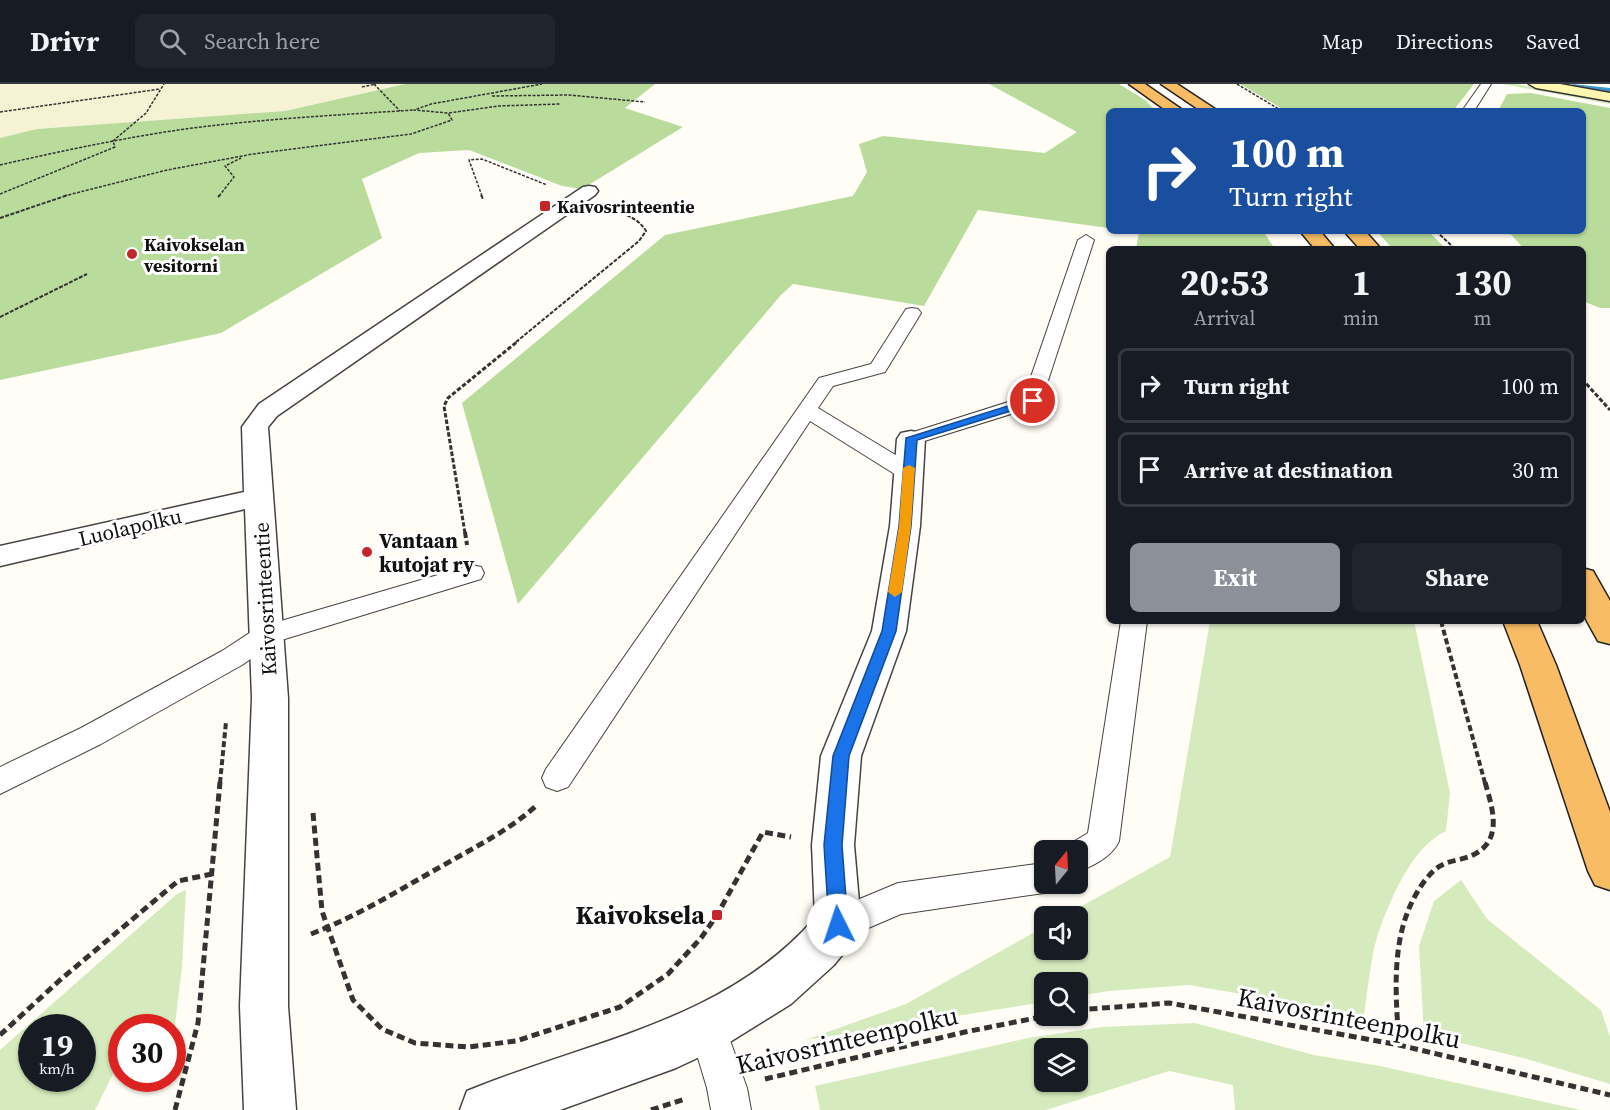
<!DOCTYPE html>
<style>
:root{--surface:#171b24;--page:#20242c;--text:#f1f3f6;--muted:#9ea1a6;--line:#363941;--accent:#8c9099}
body{margin:0;font-family:"Source Serif 4",serif;background:var(--page);color:var(--text);height:100vh;display:flex;flex-direction:column;font-size:22px;white-space:nowrap}
*{box-sizing:border-box;margin:0}
p{font-size:20px;color:var(--muted)}
.icon{flex:none;width:33px;height:33px;fill:none;stroke:currentColor;stroke-width:2;stroke-linecap:round;stroke-linejoin:round}
.map{position:relative;flex:1;overflow:hidden}
.sheet{position:absolute;left:1106px;top:162px;width:480px;height:378px;display:flex;flex-direction:column;background:var(--surface);border-radius:9px;box-shadow:0 2px 4px #0004}
.sheet>*{flex:none}
.banner{position:absolute;left:1106px;top:24px;width:480px;height:126px;border-radius:9px;box-shadow:0 2px 4px #0004;background:#1a4fa0;color:#fff;overflow:hidden}
.needle{width:39px;rotate:18deg}
.controls{position:absolute;left:1034px;top:756px;display:grid;gap:12px}
.controls a{display:grid;place-items:center;width:54px;height:54px;border-radius:9px;background:var(--surface);box-shadow:0 2px 4px #0004;font-size:30px}
.speed{position:absolute;left:18px;top:930px;display:flex;gap:12px;font-size:30px;font-weight:700;text-align:center}
.speed>*{display:grid;place-content:center;width:78px;height:78px;border-radius:50%;background:var(--surface);box-shadow:0 2px 4px #0004;line-height:1}
.speed small{font-size:15px;font-weight:400}
.speed .limit{border:9px solid #d22;background:#fff;color:#111}
.pin{position:absolute;display:grid;place-items:center;width:51px;height:51px;color:#fff;margin:-26px;border:3px solid #fff;border-radius:50%;box-shadow:0 2px 6px #0007}
.me{position:absolute;width:66px;margin:-33px;rotate:356deg;stroke-linejoin:round;filter:drop-shadow(0 0 4px #0008)}
.turn{display:flex;align-items:center;gap:21px;height:126px;padding:0 24px;font-size:27px}
.turn .icon{width:78px;height:78px;stroke-width:2.5}
.turn b{display:block;font-size:42px;line-height:51px}
.eta{display:flex;justify-content:space-evenly;align-items:center;height:102px;text-align:center}
.eta b{font-size:36px;font-weight:700;line-height:42px}
.primary-button{display:flex;gap:12px;margin-top:auto;padding:12px 24px}
.primary-button a{flex:1;height:69px;border-radius:9px;background:var(--accent);color:#fff;font-size:24px;font-weight:700;line-height:69px;text-align:center}
.primary-button a+a{background:var(--page);color:var(--text)}
ul{padding:0;list-style:none}
li{display:flex;align-items:center;gap:18px;height:75px;margin:0 12px 9px;padding:0 12px;border:3px solid var(--line);border-radius:9px}
li div{flex:1}
li b{display:block;font-size:22px}
li em{font-style:normal}
header{display:flex;align-items:center;gap:36px;box-sizing:border-box;height:84px;padding:0 30px;background:var(--surface);border-bottom:2px solid var(--line)}
header strong{font-size:28px}
nav{display:flex;gap:33px;margin-inline-start:auto;font-size:21px}
.search{width:420px;height:54px;background:var(--page);display:flex;align-items:center;gap:15px;box-sizing:border-box;padding:0 21px;border-radius:9px;color:var(--muted);font-size:22px}
.map>svg:first-child{display:block}
.farmland{fill:#f6f3d4}
.green{fill:#d5ebbd;fill-rule:evenodd}
.forest{fill:#b9dc9c}
.lines{fill:none;stroke-linecap:round;stroke-linejoin:round}
.stream{fill:#3f96cf;fill-rule:evenodd}
.service-casing{stroke:#444;stroke-width:2}
.minor-casing{stroke:#444;stroke-width:3}
.secondary-casing{stroke:#333;stroke-width:3}
.trunk-casing{stroke:#222;stroke-width:3}
.path-far4{stroke:#333;stroke-width:1.5;stroke-dasharray:3 1.5;stroke-linecap:butt}
.path-far3{stroke:#333;stroke-width:2;stroke-dasharray:4 1.5;stroke-linecap:butt}
.path-far2{stroke:#333;stroke-width:3;stroke-dasharray:4.5 2;stroke-linecap:butt}
.path-far1{stroke:#333;stroke-width:4;stroke-dasharray:6 3;stroke-linecap:butt}
.path{stroke:#333;stroke-width:5;stroke-dasharray:8 4.5;stroke-linecap:butt}
.service{fill:#fff;fill-rule:evenodd}
.minor{fill:#fff;fill-rule:evenodd}
.secondary{fill:#fff6b0;fill-rule:evenodd}
.trunk{fill:#f7bc64;fill-rule:evenodd}
.route{fill:#1a73e8;stroke:#114b97;stroke-width:1.5}
.slow{fill:#f59e0b}
.poi-dot{fill:#c4262e;stroke:#fff;stroke-width:2}
.labels{text-anchor:middle;dominant-baseline:central;stroke-width:6;stroke-linejoin:round;paint-order:stroke}
.far-poi-label{font-size:18px;font-weight:bold;fill:#111;stroke:#fff;text-anchor:start}
.street-label{font-size:21px;fill:#111;stroke:#fff}
.poi-label{font-size:21px;font-weight:bold;fill:#111;stroke:#fff;text-anchor:start}
.near-poi-label{font-size:26px;font-weight:bold;fill:#111;stroke:#fff;text-anchor:end}
.near-street-label{font-size:26px;fill:#111;stroke:#fff}
</style>
<header>
<strong>Drivr</strong>
<div class="search"><svg class="icon" aria-label="search" viewBox="0 0 24 24"><circle cx="10" cy="10" r="6"/><path d="M15 15l6 6"/></svg>Search here</div>
<nav><a>Map</a><a>Directions</a><a>Saved</a></nav>
</header>
<div class="map">
<svg width="1610" height="1026" viewBox="0 0 1610 1026">
<rect width="100%" height="100%" fill="#fffdf5"/>
<polygon class="farmland" points="0,0 405,0 285,27 38,45 0,54"/>
<g class="green">
<polygon points="1502,0 1517,0 1610,17 1610,20"/>
<path d="M1210,537h204l36,172 -4,38c-33,15 -54,65 -66,97 -9,24 -12,62 -16,87l-175,-30 -80,6 -32,5v-14h-33v20l-239,38 101,-36 138,-77v23h33v-34h-13l106,-59z"/>
<polygon points="1461,796 1487,835 1601,926 1610,953 1610,1000 1527,975 1424,950 1419,862 1434,817"/>
<path d="M186,806l-4,77 -9,74 -1,-13h-50l-1,35 -3,1 -23,46h-95v-60l177,-156zM32,944h50v50h-50z"/>
<path d="M1195,939l119,32 66,11 201,44h-346l-2,-25 -64,-14 -123,39h-226l-5,-24 213,-48 74,-11zM1077,964v34h-33v-34z"/>
</g>
<g class="forest">
<polygon points="405,0 655,0 625,24 683,43 582,105 562,102 469,66 419,69 362,95 382,154 221,249 0,296 0,54 37,45 285,27"/>
<polygon points="989,0 1119,0 1145,16 1156,27 1108,27 1108,144 978,126 924,222 793,200 781,211 518,520 462,319 665,151 853,112 867,88 859,60 883,52 1045,69 1077,48"/>
<polygon points="1240,0 1474,0 1453,27 1286,27"/>
<polygon points="1531,9 1610,24 1610,224 1600,224 1583,217 1582,165 1524,165 1508,147 1582,147 1582,27 1498,27 1507,10"/>
<polygon points="1132,147 1263,147 1275,165 1136,165 1139,148"/>
<polygon points="1377,147 1428,147 1446,165 1397,165 1389,161"/>
</g>
<g class="lines">
<polygon class="stream" points="1572,0 1610,4 1610,8 1575,2"/>
<g class="service-casing">
<g id="service">
<polygon points="1481,0 1491,0 1474,27 1462,27"/>
<polygon points="1086,151 1094,156 1040,321 918,359 911,361 904,359 901,355 904,351 1024,313 1078,156"/>
<polygon points="912,224 918,225 921,229 885,288 833,302 818,324 917,384 920,389 917,394 909,396 901,394 810,337 568,703 557,707 546,703 542,694 546,685 819,294 871,280 906,225"/>
<polygon points="472,481 481,483 484,489 481,495 275,558 242,581 101,660 0,710 0,683 81,644 222,567 257,544"/>
<path d="M1121,537h26l-28,220c-7,16 -26,25 -42,31v-22h-14l2,-3 23,-14z"/>
<polygon points="1044,779 1044,800 1058,800 1056,805 1044,809 901,830 838,857 826,853 820,841 826,829 898,799"/>
<polygon points="708,925 721,931 747,1004 751,1026 711,1026 707,1004 689,944 695,931"/>
</g>
</g>
<g class="minor-casing">
<g id="minor">
<polygon points="589,102 595,103 598,107 595,111 277,332 268,343 288,614 288,922 296,1026 244,1026 240,922 252,614 245,425 0,482 0,462 244,408 242,343 259,320 583,103"/>
<path d="M911,347l10,2 4,6 -5,87 -14,105 -45,125 -7,89 7,80 -7,15 -20,25 -43,39 -66,41 -49,23 -116,42h-100l7,-19c121,-50 257,-69 348,-173l-3,-73 9,-89 51,-125 18,-105 7,-87 4,-6z"/>
</g>
</g>
<g class="secondary-casing">
<polygon id="secondary" points="1529,0 1560,0 1610,9 1610,17 1536,4"/>
</g>
<g class="trunk-casing">
<g id="trunk">
<polygon points="1129,0 1145,0 1184,27 1167,27"/>
<polygon points="1161,0 1177,0 1218,27 1201,27"/>
<polygon points="1300,147 1320,147 1335,165 1315,165"/>
<polygon points="1344,147 1365,147 1381,165 1360,165"/>
<polygon points="1582,484 1593,487 1610,517 1610,560 1598,557 1582,528"/>
<polygon points="1503,537 1537,537 1556,581 1610,728 1610,806 1595,801 1588,787 1520,581"/>
</g>
</g>
<g class="path-far4">
<polyline points="374,0 400,27"/>
<polyline points="1237,0 1282,27"/>
<polyline points="362,3 376,0"/>
<polyline points="492,12 569,11 645,18"/>
<polyline points="0,28 160,5"/>
<polyline points="449,29 498,22 560,20"/>
<path d="M0,81c61,-14 123,-27 185,-36 76,-10 153,-14 229,-19"/>
<polyline points="0,110 115,63 113,57 146,29 164,0"/>
<polyline points="64,112 167,86 253,70 411,50 452,36 448,29 414,26 431,20 542,0"/>
<polyline points="219,112 234,93 225,82 241,74"/>
<polyline points="482,112 469,76 482,75 547,101"/>
</g>
<g class="path-far3">
<polyline points="481,111 483,115"/>
<polyline points="218,113 220,111"/>
<polyline points="608,131 616,128"/>
<polyline points="0,134 68,111"/>
<polyline points="1436,147 1455,165"/>
<polyline points="0,233 87,190"/>
<path d="M516,258l123,-101 7,-10c-7,-12 -19,-16 -32,-20"/>
</g>
<g class="path-far2">
<polyline points="1582,295 1610,326"/>
<polyline points="465,449 444,322 448,314 518,257"/>
</g>
<g class="path-far1">
<polyline points="465,448 467,461"/>
<polyline points="1441,537 1485,699"/>
<polyline points="220,699 226,638"/>
</g>
<g class="path">
<polyline points="313,729 322,827 353,916 382,945 415,959 468,963 516,957 620,923 668,890 701,854 717,831 763,748 791,753"/>
<path d="M311,850c47,-18 88,-44 131,-68 33,-19 66,-35 94,-60"/>
<polyline points="1077,926 1169,919 1399,961 1610,1011"/>
<polyline points="0,951 60,896 178,797 212,790"/>
<path d="M1399,961c-3,-46 -8,-98 12,-141 6,-13 18,-33 31,-39 9,-5 21,-5 31,-10 31,-15 19,-48 12,-73"/>
<polyline points="765,995 965,948 1046,932"/>
<polyline points="175,1026 198,939 220,698"/>
<polyline points="651,1026 685,1015"/>
</g>
<use href="#service" class="service"/>
<use href="#minor" class="minor"/>
<use href="#secondary" class="secondary"/>
<use href="#trunk" class="trunk"/>
</g>
<polygon class="route" points="1033,314 1038,317 1036,319 917,356 911,442 896,547 849,672 842,761 848,841 845,848 838,850 832,848 829,841 824,761 833,672 882,547 899,442 906,354"/>
<polygon class="slow" points="909,381 915,384 911,442 902,508 895,513 888,508 899,442 903,384"/>
<g class="poi-dot">
<rect x="539" y="116" width="12" height="12" rx="3"/>
<circle cx="132" cy="170" r="6"/>
<circle cx="367" cy="468" r="6"/>
<rect x="711" y="825" width="12" height="12" rx="3"/>
</g>
<g class="labels">
<g class="far-poi-label">
<text x="557" y="122">Kaivosrinteentie</text>
<text x="144" y="160">Kaivokselan<tspan x="144" dy="21">vesitorni</tspan></text>
</g>
<g class="street-label">
<text transform="translate(130 443) rotate(-13)">Luolapolku</text>
<text transform="translate(265 515) rotate(-93)">Kaivosrinteentie</text>
</g>
<g class="poi-label">
<text x="379" y="456">Vantaan<tspan x="379" dy="24">kutojat ry</tspan></text>
</g>
<g class="near-poi-label">
<text x="705" y="831">Kaivoksela</text>
</g>
<g class="near-street-label">
<text transform="translate(1349 934) rotate(11)">Kaivosrinteenpolku</text>
<text transform="translate(847 956) rotate(-13)">Kaivosrinteenpolku</text>
</g>
</g>
</svg>
<div class="controls">
<a><svg class="needle" viewBox="-14 -14 28 28"><path d="M0-13l5 13h-10z" fill="#e53935"/><path d="M0 13l5-13h-10z" fill="#9ea1a6"/></svg></a>
<a><svg class="icon" aria-label="sound" viewBox="0 0 24 24"><path d="M4 9h4l5-4v14l-5-4H4zM17 9q2 3 0 6"/></svg></a>
<a><svg class="icon" aria-label="search" viewBox="0 0 24 24"><circle cx="10" cy="10" r="6"/><path d="M15 15l6 6"/></svg></a>
<a><svg class="icon" aria-label="layers" viewBox="0 0 24 24"><path d="M12 4l9 5-9 5-9-5zM3 14l9 5 9-5"/></svg></a>
</div>
<div class="speed"><div>19<small>km/h</small></div><div class="limit">30</div></div>
<div class="pin" style="left:1033px;top:317px;background:#d93025"><svg class="icon" aria-label="arrive" viewBox="0 0 24 24"><path d="M6 21V4h12l-3 4 3 4H6"/></svg></div>
<svg class="me" style="left:838px;top:841px" viewBox="-20 -20 40 40"><circle r="19" fill="#fff"/><path d="M0-13L10 11 0 6-10 11z" fill="#1a73e8"/></svg>
<div class="banner">
<div class="turn"><svg class="icon" aria-label="right" viewBox="0 0 24 24"><path d="M7 20v-9h11M14 6l5 5-5 5"/></svg><div><b>100 m</b>Turn right</div></div>
</div>
<section class="sheet">
<div class="eta">
<div><b>20:53</b><p>Arrival</p></div>
<div><b>1</b><p>min</p></div>
<div><b>130</b><p>m</p></div>
</div>
<ul>
<li><svg class="icon" aria-label="right" viewBox="0 0 24 24"><path d="M7 20v-9h11M14 6l5 5-5 5"/></svg><div><b>Turn right</b></div><em>100 m</em></li>
<li><svg class="icon" aria-label="arrive" viewBox="0 0 24 24"><path d="M6 21V4h12l-3 4 3 4H6"/></svg><div><b>Arrive at destination</b></div><em>30 m</em></li>
</ul>
<div class="primary-button"><a>Exit</a><a>Share</a></div>
</section>
</div>
